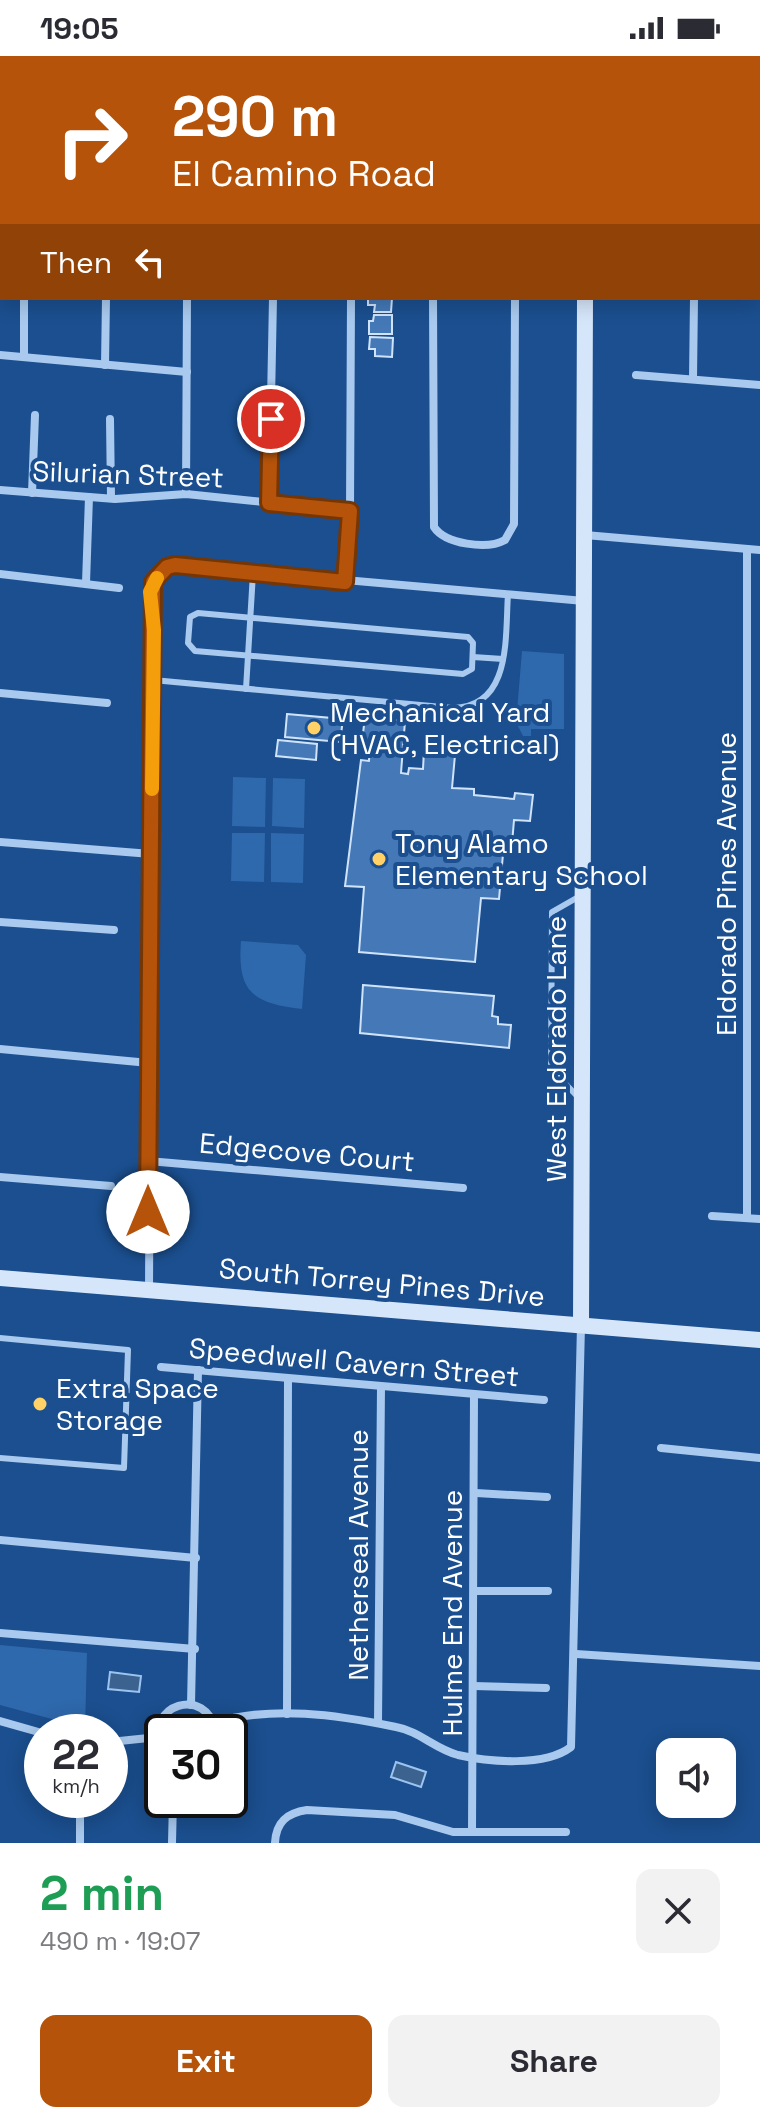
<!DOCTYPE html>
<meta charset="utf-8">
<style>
:root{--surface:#fff;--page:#f2f2f3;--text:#2b2b33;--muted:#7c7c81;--accent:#b45309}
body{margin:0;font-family:"Space Grotesk",sans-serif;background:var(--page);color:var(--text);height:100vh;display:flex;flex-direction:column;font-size:30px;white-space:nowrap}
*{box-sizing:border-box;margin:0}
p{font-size:26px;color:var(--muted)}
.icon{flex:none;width:44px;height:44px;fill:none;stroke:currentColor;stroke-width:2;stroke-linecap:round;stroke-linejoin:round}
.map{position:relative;height:1787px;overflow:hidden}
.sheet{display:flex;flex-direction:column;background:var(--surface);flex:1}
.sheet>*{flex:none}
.guide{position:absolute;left:0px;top:0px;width:760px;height:244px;box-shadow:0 4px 20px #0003;background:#b45309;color:#fff;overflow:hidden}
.fabs{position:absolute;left:656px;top:1682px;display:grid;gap:16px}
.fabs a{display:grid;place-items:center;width:80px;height:80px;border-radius:16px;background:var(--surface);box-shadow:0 4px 20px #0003;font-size:40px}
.speed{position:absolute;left:24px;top:1658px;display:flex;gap:16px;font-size:40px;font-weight:700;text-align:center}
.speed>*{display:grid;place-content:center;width:104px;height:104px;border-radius:50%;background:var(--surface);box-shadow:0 4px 20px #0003;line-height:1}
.speed small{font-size:20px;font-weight:400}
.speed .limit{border:4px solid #111;border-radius:12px;background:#fff;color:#111}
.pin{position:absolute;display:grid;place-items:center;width:68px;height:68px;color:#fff;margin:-34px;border:4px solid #fff;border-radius:50%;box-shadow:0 2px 8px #0007}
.me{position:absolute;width:88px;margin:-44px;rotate:0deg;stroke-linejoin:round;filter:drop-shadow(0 0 6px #0008)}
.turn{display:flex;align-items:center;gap:28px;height:168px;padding:0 40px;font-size:36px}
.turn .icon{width:104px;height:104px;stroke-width:2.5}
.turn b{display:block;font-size:56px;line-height:68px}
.then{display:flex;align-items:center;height:76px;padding:0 40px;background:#0003;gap:16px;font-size:30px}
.round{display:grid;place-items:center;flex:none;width:84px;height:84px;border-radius:16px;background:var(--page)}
.head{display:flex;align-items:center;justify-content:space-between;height:136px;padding:0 40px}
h1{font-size:48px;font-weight:600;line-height:60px;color:#1e9e55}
.cta{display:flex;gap:16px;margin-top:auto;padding:16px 40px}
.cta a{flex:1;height:92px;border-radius:16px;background:var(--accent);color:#fff;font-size:32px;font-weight:600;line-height:92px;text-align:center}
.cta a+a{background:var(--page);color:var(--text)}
.status{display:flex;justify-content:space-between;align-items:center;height:56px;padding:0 40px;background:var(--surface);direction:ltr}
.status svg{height:22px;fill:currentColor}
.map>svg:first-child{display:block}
.green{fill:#2e69ad}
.water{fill:#3c6290;stroke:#9cc4f0;stroke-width:2}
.building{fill:#4478b7;stroke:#cfe3fa;stroke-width:2}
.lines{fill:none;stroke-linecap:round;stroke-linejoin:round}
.lane{stroke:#a9c9ee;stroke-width:6}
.street{stroke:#a9c9ee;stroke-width:8}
.secondary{stroke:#d6e6fa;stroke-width:16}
.route-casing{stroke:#753606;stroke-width:20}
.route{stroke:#b45309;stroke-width:14}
.slow{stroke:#f59e0b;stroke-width:14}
.poi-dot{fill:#ffd166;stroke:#1b4f8f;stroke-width:3}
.labels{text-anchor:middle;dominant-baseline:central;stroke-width:8;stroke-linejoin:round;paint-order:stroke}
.street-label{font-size:28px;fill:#fff;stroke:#1b4f8f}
.poi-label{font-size:28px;fill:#fff;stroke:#1b4f8f;text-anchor:start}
</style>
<div class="status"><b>19:05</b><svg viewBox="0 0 49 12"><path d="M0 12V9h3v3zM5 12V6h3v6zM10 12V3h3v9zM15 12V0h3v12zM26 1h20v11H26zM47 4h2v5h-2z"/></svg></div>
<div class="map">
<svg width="760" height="1787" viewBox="0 0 760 1787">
<rect width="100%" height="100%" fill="#1b4f8f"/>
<g class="green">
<polygon points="0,68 2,68 0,205"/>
<polygon points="522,595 564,598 564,673 531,673 531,680 523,680 517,668 506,662 507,655 517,655"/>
<polygon points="233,721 266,722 265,771 232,770"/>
<polygon points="273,722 305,723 304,772 272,770"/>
<polygon points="232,777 265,777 264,826 231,825"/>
<polygon points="271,777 304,778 303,827 271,826"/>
<path d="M241,885l57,4 8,10 -4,54c-49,-6 -65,-16 -61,-68z"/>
<polygon points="0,1589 87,1597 85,1672 0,1649"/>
</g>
<g class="water">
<polygon points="110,1616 141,1620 139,1636 108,1633"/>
<polygon points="396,1706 426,1716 421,1731 391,1721"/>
</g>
<g class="building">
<polygon points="368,242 392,242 391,256 374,256 375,249 368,249"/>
<polygon points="374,259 392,259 392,278 369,278 369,265 373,265"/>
<polygon points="370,281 393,282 392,301 375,300 375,293 369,293"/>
<polygon points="287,658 343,663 340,686 285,681"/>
<polygon points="365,660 405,665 401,717 408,718 409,712 423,713 424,694 455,699 452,732 474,733 474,739 514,743 515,737 533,739 530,765 514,764 512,788 504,787 499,843 481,842 475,906 359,896 364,831 345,830 361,704 369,705 370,688 362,687"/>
<polygon points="278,684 317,688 316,704 276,700"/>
<polygon points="363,929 494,940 492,960 498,961 498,968 511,969 509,992 360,977"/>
</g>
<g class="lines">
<g class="lane">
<polygon points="198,557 468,581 473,587 472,613 463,618 195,595 188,587 190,561"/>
<polyline points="473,601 503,603"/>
<path d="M153,624l300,28c59,-1 52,-71 55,-114"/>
<polyline points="246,633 253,517"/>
<polyline points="578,1041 551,1013 552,856 580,840"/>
<polyline points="0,1282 128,1294 124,1412 0,1402"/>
</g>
<g class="street">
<polyline points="514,0 514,2"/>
<polyline points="729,0 749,2"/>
<polyline points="25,2 25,0"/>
<polyline points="107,2 107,0"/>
<polyline points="187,2 187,0"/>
<polyline points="276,2 276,0"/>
<polyline points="355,2 355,0"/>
<polyline points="434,2 434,0"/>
<polyline points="695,2 695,0"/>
<polyline points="758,3 760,3"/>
<polyline points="758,165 760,166"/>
<path d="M433,242l1,229c11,17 53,23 71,13l9,-16 1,-226"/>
<polyline points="0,299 187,316"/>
<polyline points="24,301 24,242"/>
<polyline points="105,309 106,242"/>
<polyline points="636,319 760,329"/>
<polyline points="693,323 694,242"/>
<polyline points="110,363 111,442"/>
<polyline points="0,434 115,443 186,438 350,455"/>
<polyline points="32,437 35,359"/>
<polyline points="186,438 187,242"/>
<polyline points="269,447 273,242"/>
<polyline points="585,479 760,494"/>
<polyline points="0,518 119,532"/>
<polyline points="345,526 350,455 351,242"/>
<polyline points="86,527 89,441"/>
<polyline points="0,637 107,647"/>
<polyline points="0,786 151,798"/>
<polyline points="0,866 114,874"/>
<polyline points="0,993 149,1007"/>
<polyline points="148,1105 463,1132"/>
<polyline points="0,1121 111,1130"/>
<polyline points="712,1160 760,1163"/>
<polyline points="747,1162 747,493"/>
<polyline points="149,1233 153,526 167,511 175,509 584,545"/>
<polyline points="161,1311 544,1344"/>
<polyline points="661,1392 760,1402"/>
<polyline points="476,1437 547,1441"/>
<polyline points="0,1484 196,1502"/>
<polyline points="474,1535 548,1535"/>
<polyline points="0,1577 195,1593"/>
<polyline points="576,1598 760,1610"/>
<polyline points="474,1630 546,1632"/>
<polyline points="191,1649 198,1314"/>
<polyline points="287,1658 288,1323"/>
<polyline points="0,1665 42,1677"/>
<path d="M214,1667c58,-18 124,-8 182,4 23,4 39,22 62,28 31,7 87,12 113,-8l10,-422"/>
<polyline points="378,1667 381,1331"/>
<polyline points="110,1686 158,1681"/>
<path d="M162,1692c-19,-43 45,-64 54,-16"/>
<polyline points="472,1776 474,1339"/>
<polyline points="80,1787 80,1744"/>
<polyline points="172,1787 173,1744"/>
<path d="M275,1787c1,-21 12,-30 32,-33l88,5 58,17h113"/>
</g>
<g class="secondary">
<polyline points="588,2 588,0"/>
<polyline points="0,1222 760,1284"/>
<polyline points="581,1269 585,242"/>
</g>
</g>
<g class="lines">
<g class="route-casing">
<polyline id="route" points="148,1156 153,526 167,511 175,509 345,526 350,455 269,447 271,363"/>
</g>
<use href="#route" class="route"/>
<polyline class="slow" points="152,733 154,574 150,536 157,522"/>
</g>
<g class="poi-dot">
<circle cx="314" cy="672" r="8"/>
<circle cx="379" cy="803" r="8"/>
<circle cx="40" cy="1348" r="8"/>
</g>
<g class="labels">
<g class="street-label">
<text transform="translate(128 418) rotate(2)">Silurian Street</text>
<text transform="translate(726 828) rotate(-90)">Eldorado Pines Avenue</text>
<text transform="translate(556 993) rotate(-90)">West Eldorado Lane</text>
<text transform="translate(307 1096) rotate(5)">Edgecove Court</text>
<text transform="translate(382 1226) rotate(5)">South Torrey Pines Drive</text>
<text transform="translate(354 1306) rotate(5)">Speedwell Cavern Street</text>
<text transform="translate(358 1499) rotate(-90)">Netherseal Avenue</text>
<text transform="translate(452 1557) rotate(-90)">Hulme End Avenue</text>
</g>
<g class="poi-label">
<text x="330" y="656">Mechanical Yard<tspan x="330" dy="32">(HVAC, Electrical)</tspan></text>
<text x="395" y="787">Tony Alamo<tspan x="395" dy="32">Elementary School</tspan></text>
<text x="56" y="1332">Extra Space<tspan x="56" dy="32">Storage</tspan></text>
</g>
</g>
</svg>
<div class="fabs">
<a><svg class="icon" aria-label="sound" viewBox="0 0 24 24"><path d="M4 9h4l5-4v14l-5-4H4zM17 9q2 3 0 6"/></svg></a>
</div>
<div class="speed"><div>22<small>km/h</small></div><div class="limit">30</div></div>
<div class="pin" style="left:271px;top:363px;background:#d93025"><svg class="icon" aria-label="arrive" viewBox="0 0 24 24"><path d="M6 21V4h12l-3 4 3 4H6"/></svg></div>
<svg class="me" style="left:148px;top:1156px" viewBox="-20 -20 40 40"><circle r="19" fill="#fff"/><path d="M0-13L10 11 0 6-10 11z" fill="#b45309"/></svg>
<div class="guide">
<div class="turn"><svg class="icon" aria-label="right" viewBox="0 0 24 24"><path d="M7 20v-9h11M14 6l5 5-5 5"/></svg><div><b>290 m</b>El Camino Road</div></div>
<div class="then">Then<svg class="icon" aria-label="left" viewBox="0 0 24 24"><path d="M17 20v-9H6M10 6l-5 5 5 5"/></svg></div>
</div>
</div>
<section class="sheet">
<div class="head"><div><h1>2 min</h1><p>490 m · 19:07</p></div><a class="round"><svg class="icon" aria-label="close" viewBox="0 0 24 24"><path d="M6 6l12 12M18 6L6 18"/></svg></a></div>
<div class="cta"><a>Exit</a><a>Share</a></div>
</section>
